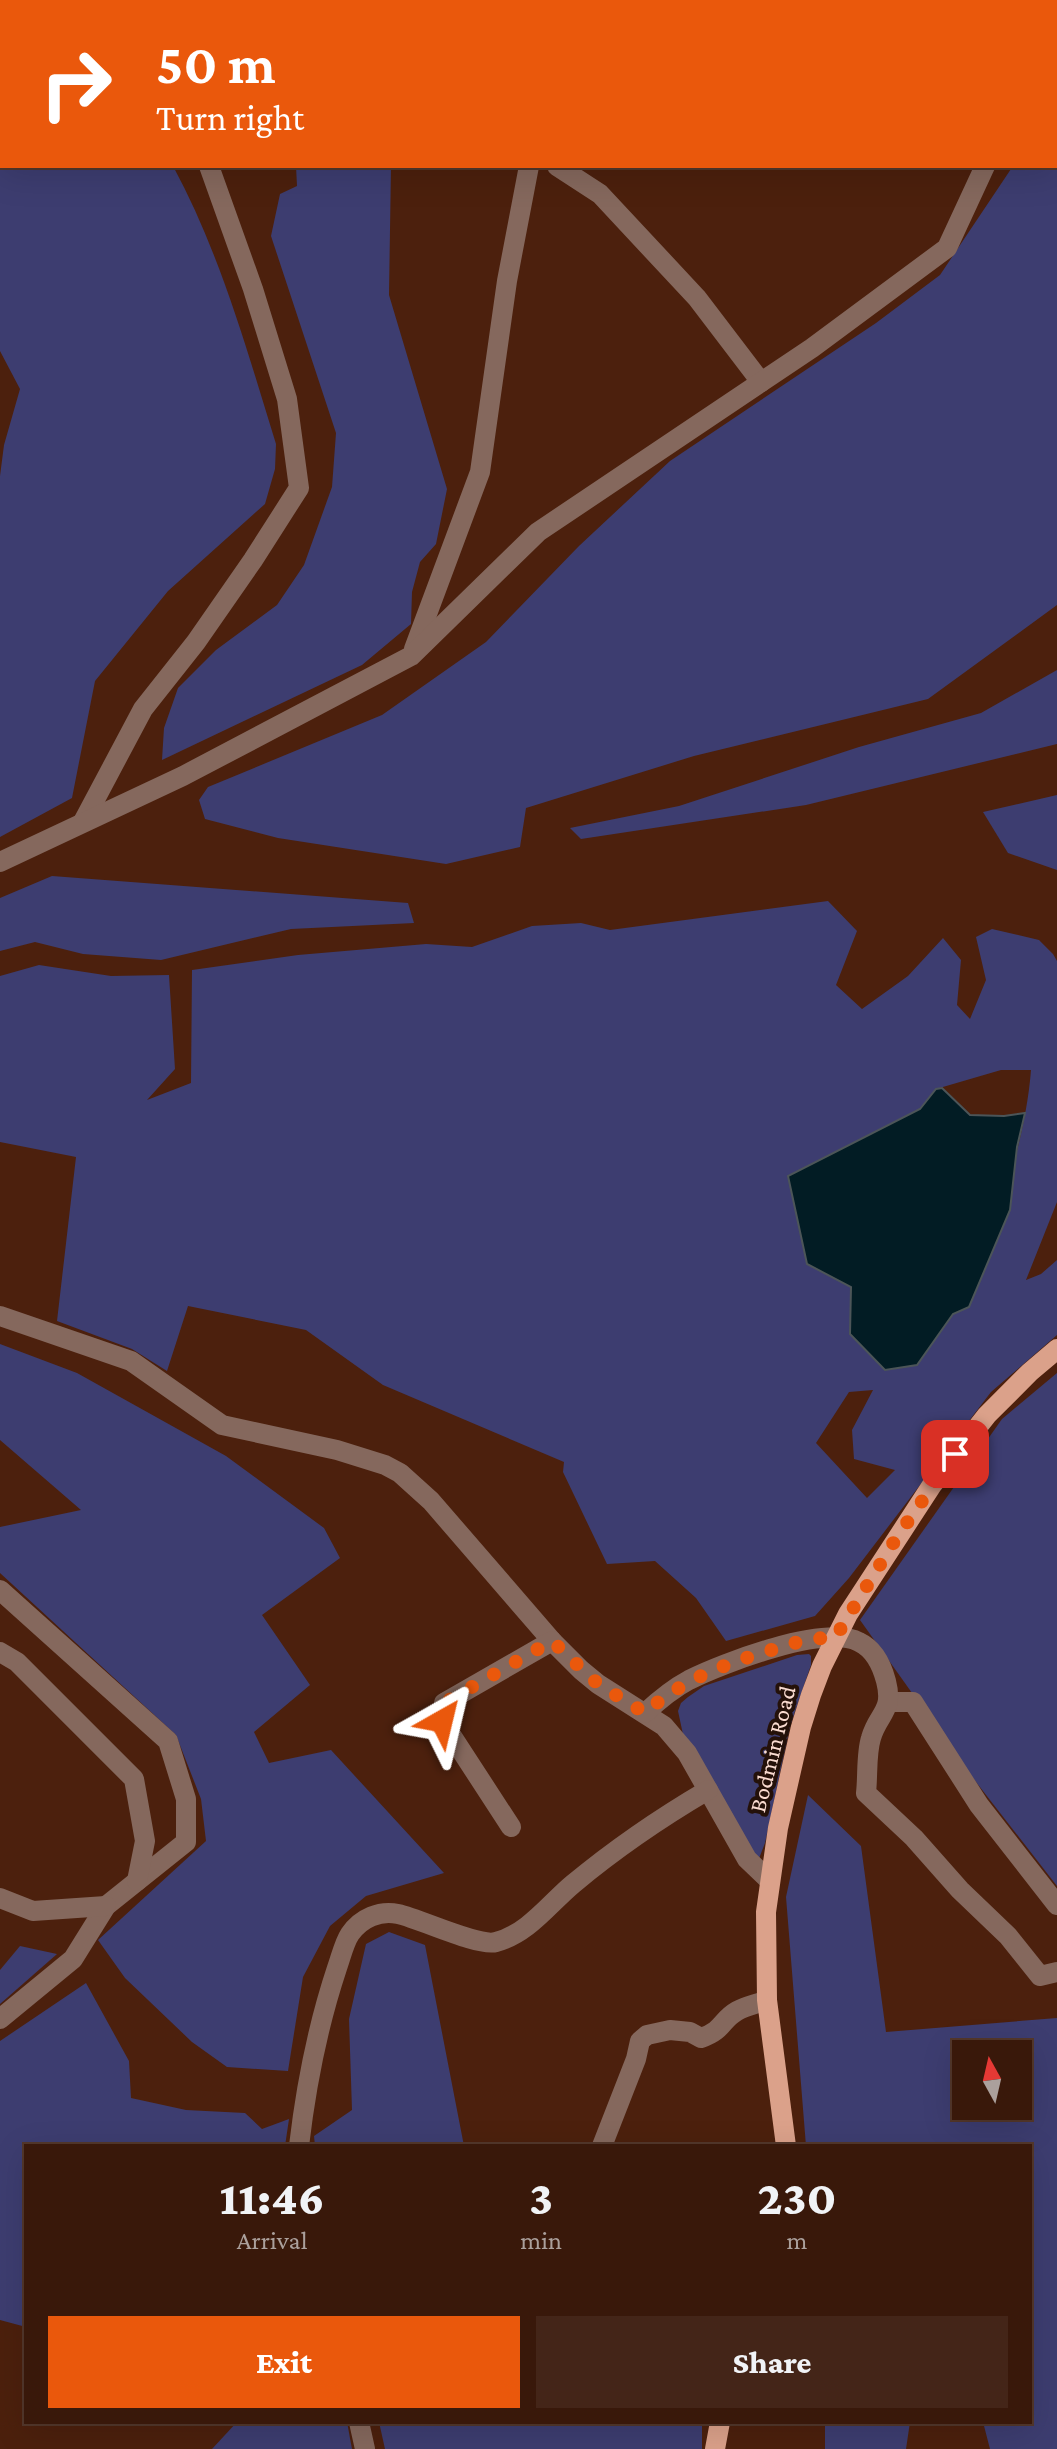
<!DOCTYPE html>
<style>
:root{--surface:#39180a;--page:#442518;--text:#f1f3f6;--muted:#aba09c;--line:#53372b;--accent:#ea580c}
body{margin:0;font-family:"Crimson Pro",serif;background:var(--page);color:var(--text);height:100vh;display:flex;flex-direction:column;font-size:30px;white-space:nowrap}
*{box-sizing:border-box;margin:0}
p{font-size:26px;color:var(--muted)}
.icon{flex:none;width:44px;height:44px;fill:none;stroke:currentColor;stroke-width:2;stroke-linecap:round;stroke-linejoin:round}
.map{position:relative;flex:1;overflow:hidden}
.drawer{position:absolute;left:24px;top:2144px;width:1008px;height:280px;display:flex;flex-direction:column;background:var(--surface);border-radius:0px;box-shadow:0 8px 32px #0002,0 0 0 2px var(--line)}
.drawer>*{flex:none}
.top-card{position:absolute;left:0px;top:0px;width:1058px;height:168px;box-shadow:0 8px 32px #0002,0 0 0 2px var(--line);background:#ea580c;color:#fff;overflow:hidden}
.needle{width:52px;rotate:352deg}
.fabs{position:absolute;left:952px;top:2040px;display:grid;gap:16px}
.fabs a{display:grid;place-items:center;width:80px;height:80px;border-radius:0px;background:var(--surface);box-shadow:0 8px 32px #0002,0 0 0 2px var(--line);font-size:40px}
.pin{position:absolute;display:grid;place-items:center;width:68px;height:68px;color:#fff;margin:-34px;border-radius:16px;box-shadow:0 4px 12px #0006}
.me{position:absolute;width:88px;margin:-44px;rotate:37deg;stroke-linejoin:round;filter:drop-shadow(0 0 6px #0008)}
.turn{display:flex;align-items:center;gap:28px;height:168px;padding:0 24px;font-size:36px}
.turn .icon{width:104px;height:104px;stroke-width:2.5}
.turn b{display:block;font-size:56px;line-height:68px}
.eta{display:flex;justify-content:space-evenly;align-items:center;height:136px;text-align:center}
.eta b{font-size:48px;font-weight:800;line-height:56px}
.button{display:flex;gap:16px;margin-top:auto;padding:16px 24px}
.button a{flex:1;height:92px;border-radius:0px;background:var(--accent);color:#fff;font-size:32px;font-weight:800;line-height:92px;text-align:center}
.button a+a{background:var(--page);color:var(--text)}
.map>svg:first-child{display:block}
.green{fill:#3d3d70;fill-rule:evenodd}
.water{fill:#021c24;stroke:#4c5558;stroke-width:2}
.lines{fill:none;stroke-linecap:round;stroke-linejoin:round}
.minor{stroke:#85685d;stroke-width:20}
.major{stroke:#dba18a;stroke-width:20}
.route{stroke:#ea580c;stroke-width:14;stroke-dasharray:0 25.2}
.labels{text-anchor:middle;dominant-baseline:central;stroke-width:8;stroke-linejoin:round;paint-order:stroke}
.street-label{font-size:24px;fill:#f9dbd0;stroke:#241109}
</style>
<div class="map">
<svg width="1057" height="2449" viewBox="0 0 1057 2449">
<rect width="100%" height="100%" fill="#4c200d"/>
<g class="green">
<path d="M0,0h98l1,2h-97v164h171c47,87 74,184 103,278l-1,25 -10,35 -97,87 -73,90 -23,117 -72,39v-361l4,-31 16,-56 -20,-38z"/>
<polygon points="1032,0 1057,0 1057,605 928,699 694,756 526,808 520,847 446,864 278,838 205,819 199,800 208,787 382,715 486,642 579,546 670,461 876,323 940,275 1013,166 1056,166 1056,2 1031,2"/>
<polygon points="296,166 391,166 389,295 447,489 436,544 420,562 412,592 411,624 362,665 162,760 164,728 178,688 216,650 277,605 304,565 332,487 336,433 271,236 280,194 297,186"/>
<polygon points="1057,670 1057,744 806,805 581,839 570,828 679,806 859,747 981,713"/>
<polygon points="1057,795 1057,870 1008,853 983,812"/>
<polygon points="52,876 408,903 414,923 291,929 161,960 83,954 35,942 0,951 0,898"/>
<path d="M828,901l29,30 -21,54 26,24 46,-33 35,-38 18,22 -4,45 13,14 16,-39 -10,-43 16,-8 47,11 14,14 4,7v241l-31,78 15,-6 16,-14v75l-66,57 -142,186 -34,38 -89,25 -30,-43 -41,-37 -48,3 -44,-92 1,-10 -181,-77 -77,-55 -118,-24 -21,65 -35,-22 -75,-28 19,-164 -76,-15v-166l39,-11 72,11 58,-1 6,94 -28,31 44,-17 1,-113 106,-15 128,-11 46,3 60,-21 49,-3 29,7zM1001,1070h30c-6,78 -39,162 -62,237l-16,7 -36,50 -67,-30 1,-47 -63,-111 132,-67 16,-20zM873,1390l-21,40 2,29 41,11 -28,28 -51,-55 33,-51z"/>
<polygon points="0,1344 77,1373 226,1456 324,1528 340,1558 262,1615 310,1685 254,1732 269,1763 331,1750 444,1873 366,1896 330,1926 303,1977 288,2071 227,2067 192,2042 125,1978 98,1940 206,1841 201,1799 176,1735 0,1573 0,1527 81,1510 0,1440"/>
<polygon points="1057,1373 1057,1886 969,1773 860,1620 1002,1419"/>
<polygon points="809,1654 811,1656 811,1665 790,1726 765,1843 755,1869 687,1753 678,1711 681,1703 688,1697 704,1686 797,1655"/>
<path d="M808,1795l53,51 25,186 171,-14v431h-67l-7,-27h47v-276h-224l-20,-249zM966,2054h52v52h-52z"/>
<polygon points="389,1932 425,1945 464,2146 315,2146 314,2136 352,2110 349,2019 366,1944"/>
<polygon points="20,1946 57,1954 0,2004 0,1970"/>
<polygon points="86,1983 129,2061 131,2098 186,2110 245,2113 262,2129 289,2119 285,2146 26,2146 26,2327 0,2320 0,2041"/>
<polygon points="237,2422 347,2422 352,2449 212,2449"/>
<polygon points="379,2422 702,2422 702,2449 385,2449"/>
<polygon points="825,2422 910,2422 906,2449 825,2449"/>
</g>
<polygon class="water" points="942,1088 970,1115 1004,1116 1025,1113 1017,1147 1010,1210 969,1307 953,1314 917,1365 885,1370 850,1334 851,1287 807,1264 788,1176 920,1109 936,1089"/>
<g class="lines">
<g class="minor">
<polyline points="133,0 134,2"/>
<polyline points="495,0 496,2"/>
<polyline points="1007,2 1007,0"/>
<polyline points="557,166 600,194 697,298 761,382"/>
<polyline points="414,649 480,472 507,281 529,166"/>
<polyline points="83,822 143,709 196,642 253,560 299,488 287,399 253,289 209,166"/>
<polyline points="0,862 183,776 411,656 538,532 812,348 947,248 985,166"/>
<polyline points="0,1316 131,1361 222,1425 337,1450 385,1465 400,1473 431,1501 552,1641 581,1670 598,1684 664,1726 687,1753 747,1859 770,1881"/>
<polyline points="0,1590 168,1741 186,1799 186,1842 106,1906 73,1959 0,2019"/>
<polyline points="0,1652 17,1662 134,1779 145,1841 137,1881"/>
<polyline points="890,1702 913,1702 979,1805 1057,1905"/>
<path d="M645,1713c14,-13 27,-24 44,-33 34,-17 136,-56 170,-38 15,7 23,24 27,39 8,31 -8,32 -15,57 -5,16 -3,38 -5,55l48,45 46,52 48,46 32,40 17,-4"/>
<polyline points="511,1827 442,1721 444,1703 552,1641"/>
<polyline points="0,1898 33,1911 106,1906"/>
<path d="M299,2146c7,-60 19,-121 38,-178 4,-11 7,-25 13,-34 11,-16 30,-24 48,-20 23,5 80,33 98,28 32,-8 54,-39 77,-58 42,-35 89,-67 135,-94"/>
<path d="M602,2146l34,-87 4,-18 7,-6 23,-5 20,2 11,6c23,-8 20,-18 36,-27 9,-5 20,-7 30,-11"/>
<polyline points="359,2422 365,2449"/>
</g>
<g class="major">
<polyline points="786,2146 767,2000 766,1912 778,1828 801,1727 811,1695 822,1666 848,1614 932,1485 987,1415 1030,1372 1057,1349"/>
<polyline points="715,2449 720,2422"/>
</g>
</g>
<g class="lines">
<path class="route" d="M442,1721l2,-18 108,-62 46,43 47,29c36,-32 77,-48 123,-62 22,-7 43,-14 67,-13l62,-101 58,-83"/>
</g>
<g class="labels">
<g class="street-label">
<text transform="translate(772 1749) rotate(-76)">Bodmin Road</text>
</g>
</g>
</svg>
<div class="fabs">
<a><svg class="needle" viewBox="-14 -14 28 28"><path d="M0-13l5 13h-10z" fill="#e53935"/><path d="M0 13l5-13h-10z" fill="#aba09c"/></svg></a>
</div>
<div class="pin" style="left:955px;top:1454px;background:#d93025"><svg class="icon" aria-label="arrive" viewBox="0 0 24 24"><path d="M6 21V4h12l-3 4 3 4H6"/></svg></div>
<svg class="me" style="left:442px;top:1721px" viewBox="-20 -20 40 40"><path d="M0-17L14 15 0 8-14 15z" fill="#ea580c" stroke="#fff" stroke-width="4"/></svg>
<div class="top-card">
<div class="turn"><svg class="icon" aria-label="right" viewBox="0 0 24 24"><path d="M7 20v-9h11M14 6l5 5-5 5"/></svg><div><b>50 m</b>Turn right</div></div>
</div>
<section class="drawer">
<div class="eta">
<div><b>11:46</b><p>Arrival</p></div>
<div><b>3</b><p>min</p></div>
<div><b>230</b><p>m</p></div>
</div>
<div class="button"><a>Exit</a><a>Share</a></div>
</section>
</div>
